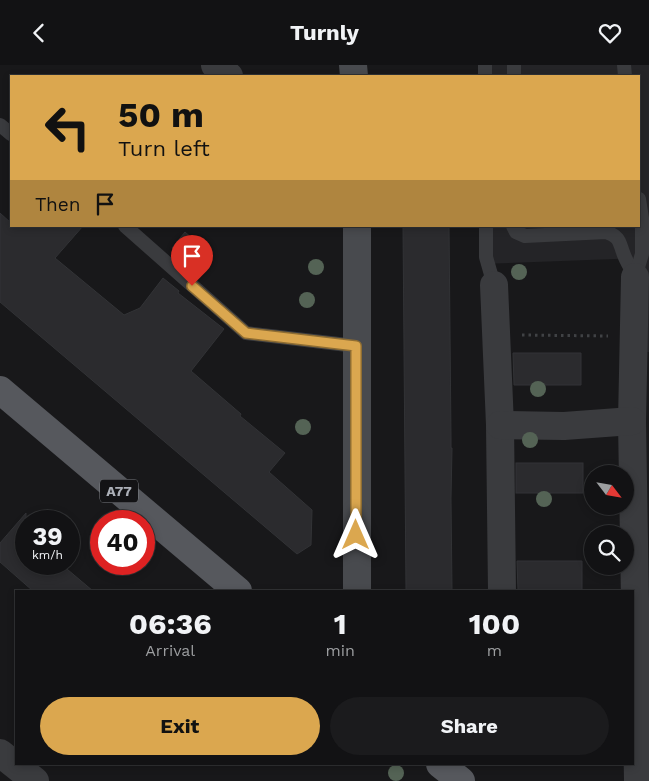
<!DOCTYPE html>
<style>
:root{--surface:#121214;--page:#1b1b1d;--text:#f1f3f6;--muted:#9c9ea0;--line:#313234;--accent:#dba74f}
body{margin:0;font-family:"Work Sans",sans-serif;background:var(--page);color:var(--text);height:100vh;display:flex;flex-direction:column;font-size:19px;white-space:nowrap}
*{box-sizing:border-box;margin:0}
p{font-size:16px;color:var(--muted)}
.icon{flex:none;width:28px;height:28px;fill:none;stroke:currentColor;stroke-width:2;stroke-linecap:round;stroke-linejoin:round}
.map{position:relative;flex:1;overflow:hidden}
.panel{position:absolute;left:15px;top:525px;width:619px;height:175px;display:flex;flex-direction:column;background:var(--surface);border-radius:0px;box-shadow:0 2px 8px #0003,0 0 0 1px var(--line)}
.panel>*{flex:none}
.hud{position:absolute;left:10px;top:10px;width:630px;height:152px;border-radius:0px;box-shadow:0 2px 8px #0003,0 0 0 1px var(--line);background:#dba74f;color:#111;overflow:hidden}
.needle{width:32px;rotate:121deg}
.controls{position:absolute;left:584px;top:400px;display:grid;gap:10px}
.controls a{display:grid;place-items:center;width:50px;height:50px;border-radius:50%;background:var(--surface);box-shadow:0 2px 8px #0003,0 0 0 1px var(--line);font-size:25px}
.speed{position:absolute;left:15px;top:445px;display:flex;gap:10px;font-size:25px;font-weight:700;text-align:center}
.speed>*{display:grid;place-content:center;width:65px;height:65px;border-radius:50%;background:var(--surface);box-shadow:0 2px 8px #0003,0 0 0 1px var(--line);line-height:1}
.speed small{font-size:12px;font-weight:400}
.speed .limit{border:8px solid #d22;background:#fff;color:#111}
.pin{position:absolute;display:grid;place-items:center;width:42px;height:42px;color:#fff;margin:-51px -21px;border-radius:50% 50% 50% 0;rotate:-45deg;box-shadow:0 0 5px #0007}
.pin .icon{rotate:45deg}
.me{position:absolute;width:55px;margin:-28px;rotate:0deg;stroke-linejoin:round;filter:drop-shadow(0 0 4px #0008)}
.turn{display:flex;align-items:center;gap:18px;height:105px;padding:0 25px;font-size:22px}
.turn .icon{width:65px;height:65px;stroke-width:2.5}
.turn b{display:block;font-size:35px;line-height:42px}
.then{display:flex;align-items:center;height:48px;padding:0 25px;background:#0003;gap:10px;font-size:19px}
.eta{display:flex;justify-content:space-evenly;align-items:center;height:85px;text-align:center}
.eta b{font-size:30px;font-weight:700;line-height:35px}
.primary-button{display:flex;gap:10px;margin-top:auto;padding:10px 25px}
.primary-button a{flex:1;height:58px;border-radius:30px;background:var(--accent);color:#111;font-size:20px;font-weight:700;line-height:58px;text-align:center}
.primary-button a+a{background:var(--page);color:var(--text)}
header{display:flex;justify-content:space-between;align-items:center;height:65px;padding:0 25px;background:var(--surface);font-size:22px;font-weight:700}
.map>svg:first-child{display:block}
.built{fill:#242427}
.building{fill:#2b2b2e;stroke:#323336}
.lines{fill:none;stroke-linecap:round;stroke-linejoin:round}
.path{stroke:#404245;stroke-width:3;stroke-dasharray:2.5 4;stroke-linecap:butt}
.lane{stroke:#3a3b3e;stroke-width:14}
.street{stroke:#3a3b3e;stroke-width:28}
.secondary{stroke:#484a4e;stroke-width:28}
.primary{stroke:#56585d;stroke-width:28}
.tree{fill:#546355}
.route-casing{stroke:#8e6d33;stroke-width:12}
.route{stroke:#dba74f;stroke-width:9}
.labels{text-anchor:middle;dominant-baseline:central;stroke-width:5;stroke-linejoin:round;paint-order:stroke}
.shield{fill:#131315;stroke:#7e8187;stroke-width:1}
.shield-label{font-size:14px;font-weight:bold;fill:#acb0b8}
</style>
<header><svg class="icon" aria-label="back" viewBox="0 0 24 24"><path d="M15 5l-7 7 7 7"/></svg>Turnly<svg class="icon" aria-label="heart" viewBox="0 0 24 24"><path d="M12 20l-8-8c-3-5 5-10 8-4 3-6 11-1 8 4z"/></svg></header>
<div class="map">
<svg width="649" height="716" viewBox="0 0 649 716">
<rect width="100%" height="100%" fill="#18181a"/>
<polygon class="built" points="479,0 649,0 649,287 642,287 642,193 481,199 480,161 639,161 639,11 479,11"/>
<g class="building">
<polygon points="0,148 11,158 11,161 83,161 55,193 124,250 140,243 163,213 179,226 178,228 224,264 191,306 241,349 240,351 285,388 269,407 312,445 311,480 297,489 0,237"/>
<polygon points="403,161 449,161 451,373 451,383 452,383 451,433 452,526 406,526"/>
<polygon points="185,167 200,180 187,196 172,183"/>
<polygon points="513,288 581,288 581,320 514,320"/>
<rect x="516" y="398" width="67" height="30"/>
<polygon points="26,448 26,499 61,499 93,526 33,526 0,497 0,478"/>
<polygon points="517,496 582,496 582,526 518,526"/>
</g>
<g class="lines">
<polyline class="path" points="522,270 608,271"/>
<g class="lane">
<polyline points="485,0 485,11"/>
<polyline points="624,0 625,11"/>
<polyline points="514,11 514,0"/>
<polyline points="0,60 11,69"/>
<polyline points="125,161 246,268 356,281"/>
<polyline points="486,161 486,192 494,220"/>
<path d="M513,161l3,6 9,4 81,-4c15,5 13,11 18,23 3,8 8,15 11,22"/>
<polyline points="635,212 642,189 642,153 639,134"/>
</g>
<g class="street">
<polyline points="215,0 229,11"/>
<polyline points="635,212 632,356 638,716"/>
<polyline points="494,220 500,360 502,526"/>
<polyline points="500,360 564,361 632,356"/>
<polyline points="0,688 35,716"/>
</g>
<g class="secondary">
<polyline points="353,0 354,11"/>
<polyline points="357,526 357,161"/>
</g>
<g class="primary">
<polyline points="0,325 238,526"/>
<polyline points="440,699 461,716"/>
</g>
</g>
<g class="tree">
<circle cx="316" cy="202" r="8"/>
<circle cx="519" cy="207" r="8"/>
<circle cx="307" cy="235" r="8"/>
<circle cx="538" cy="324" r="8"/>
<circle cx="303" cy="362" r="8"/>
<circle cx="530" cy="375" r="8"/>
<circle cx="544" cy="434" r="8"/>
<circle cx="396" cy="708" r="8"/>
</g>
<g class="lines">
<g class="route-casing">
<polyline id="route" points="192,221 246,268 356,281 356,470"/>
</g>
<use href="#route" class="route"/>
</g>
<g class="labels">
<rect class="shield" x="100" y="414.5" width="38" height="23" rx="4"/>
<g class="shield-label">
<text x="119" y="426">A77</text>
</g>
</g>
</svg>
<div class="controls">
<a><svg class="needle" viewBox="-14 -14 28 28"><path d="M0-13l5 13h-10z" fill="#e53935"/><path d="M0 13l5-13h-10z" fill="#9c9ea0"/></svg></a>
<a><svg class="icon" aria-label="search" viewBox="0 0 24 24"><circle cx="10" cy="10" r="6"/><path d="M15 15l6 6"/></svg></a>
</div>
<div class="speed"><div>39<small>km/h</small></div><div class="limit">40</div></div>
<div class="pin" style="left:192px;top:221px;background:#d93025"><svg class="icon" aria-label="arrive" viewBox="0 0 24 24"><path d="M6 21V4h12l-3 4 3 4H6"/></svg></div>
<svg class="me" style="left:356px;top:470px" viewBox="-20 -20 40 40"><path d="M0-17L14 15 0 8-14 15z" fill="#dba74f" stroke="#fff" stroke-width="4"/></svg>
<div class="hud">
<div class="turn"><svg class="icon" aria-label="left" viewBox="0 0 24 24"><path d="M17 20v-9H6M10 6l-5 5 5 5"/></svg><div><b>50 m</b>Turn left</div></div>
<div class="then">Then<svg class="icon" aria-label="arrive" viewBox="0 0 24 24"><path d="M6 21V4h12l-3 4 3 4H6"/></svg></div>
</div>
<section class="panel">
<div class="eta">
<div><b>06:36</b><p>Arrival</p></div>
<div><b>1</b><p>min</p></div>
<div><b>100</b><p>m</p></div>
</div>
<div class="primary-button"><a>Exit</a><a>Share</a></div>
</section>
</div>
